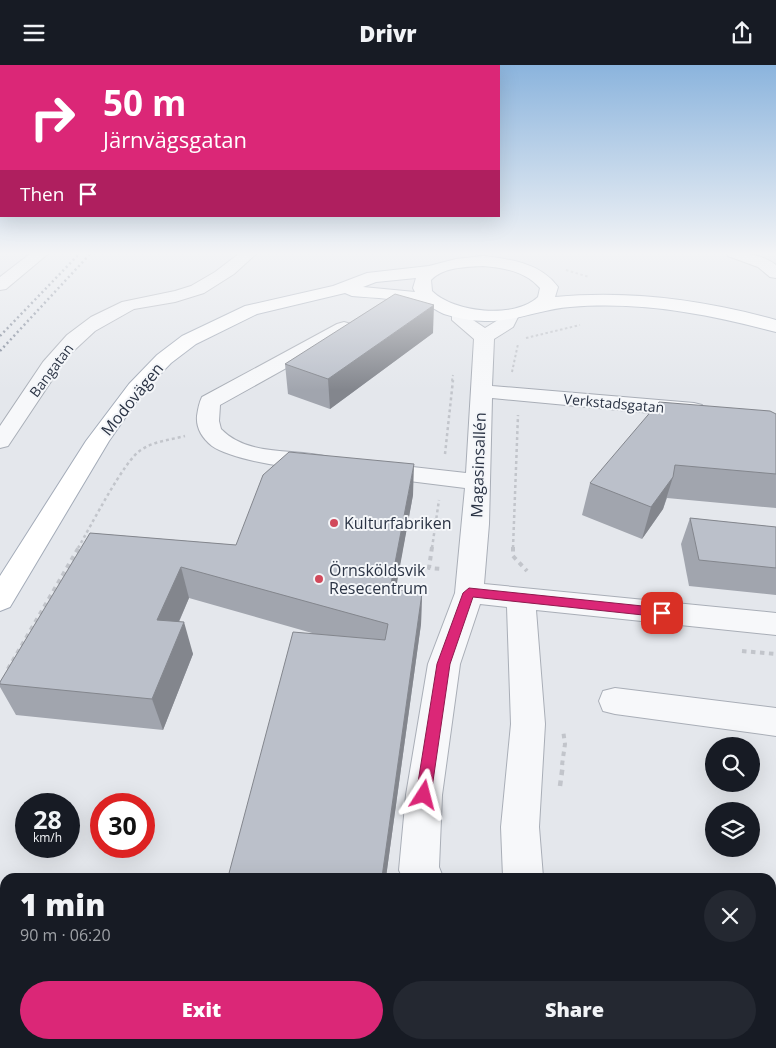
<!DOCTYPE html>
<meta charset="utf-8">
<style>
:root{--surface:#171b24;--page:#242831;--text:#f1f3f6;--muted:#9ea1a6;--accent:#db2777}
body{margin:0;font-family:"Open Sans",sans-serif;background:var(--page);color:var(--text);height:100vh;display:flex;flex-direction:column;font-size:19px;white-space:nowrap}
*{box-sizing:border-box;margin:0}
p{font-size:16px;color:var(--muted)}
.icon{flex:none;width:28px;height:28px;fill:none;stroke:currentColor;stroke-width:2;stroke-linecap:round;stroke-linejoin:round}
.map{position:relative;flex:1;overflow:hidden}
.details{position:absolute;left:0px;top:808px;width:776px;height:176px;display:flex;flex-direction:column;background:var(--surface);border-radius:15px 15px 0 0;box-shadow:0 5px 20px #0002}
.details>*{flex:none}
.top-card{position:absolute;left:0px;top:0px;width:500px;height:152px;box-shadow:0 5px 20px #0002;background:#db2777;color:#fff;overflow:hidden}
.buttons{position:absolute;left:705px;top:672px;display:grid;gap:10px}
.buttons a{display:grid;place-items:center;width:55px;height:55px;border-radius:50%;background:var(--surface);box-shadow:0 5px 20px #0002;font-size:25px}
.speed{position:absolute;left:15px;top:728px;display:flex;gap:10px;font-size:25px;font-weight:700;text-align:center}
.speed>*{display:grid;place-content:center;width:65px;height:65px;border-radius:50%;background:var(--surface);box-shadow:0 5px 20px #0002;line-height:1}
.speed small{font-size:12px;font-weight:400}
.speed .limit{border:8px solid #d22;background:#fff;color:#111}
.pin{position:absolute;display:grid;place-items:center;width:42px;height:42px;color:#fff;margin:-21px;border-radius:10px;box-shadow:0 2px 8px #0006}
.me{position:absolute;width:55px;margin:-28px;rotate:9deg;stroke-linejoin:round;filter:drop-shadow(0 0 4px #0008)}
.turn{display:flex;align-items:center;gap:18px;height:105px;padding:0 20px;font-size:22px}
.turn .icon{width:65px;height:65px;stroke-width:2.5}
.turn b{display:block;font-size:35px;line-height:42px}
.then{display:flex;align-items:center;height:48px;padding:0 20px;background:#0003;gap:10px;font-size:19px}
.round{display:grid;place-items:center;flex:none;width:52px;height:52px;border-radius:26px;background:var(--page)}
.overview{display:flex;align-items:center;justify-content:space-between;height:85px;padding:0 20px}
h1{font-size:30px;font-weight:800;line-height:38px}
.cta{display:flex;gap:10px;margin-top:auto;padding:10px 20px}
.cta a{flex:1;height:58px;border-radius:30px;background:var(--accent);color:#fff;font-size:20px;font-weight:800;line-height:58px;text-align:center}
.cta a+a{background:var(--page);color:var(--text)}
header{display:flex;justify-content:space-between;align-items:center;height:65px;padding:0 20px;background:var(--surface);font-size:22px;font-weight:800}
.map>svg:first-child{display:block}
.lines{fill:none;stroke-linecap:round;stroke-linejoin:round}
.minor-casing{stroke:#a9aeb7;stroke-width:2}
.major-casing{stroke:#a3abb8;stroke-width:2}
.path-far3{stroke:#c2c5cb;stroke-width:2;stroke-dasharray:2.5 2.5;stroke-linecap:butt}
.path-far2{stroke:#c2c5cb;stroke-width:2.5;stroke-dasharray:3 3;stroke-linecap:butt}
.path-far1{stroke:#c2c5cb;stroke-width:4;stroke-dasharray:4.5 4.5;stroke-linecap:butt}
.path{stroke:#c2c5cb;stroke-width:4.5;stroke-dasharray:5.5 5.5;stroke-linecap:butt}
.minor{fill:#f7f8fa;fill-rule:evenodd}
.major{fill:#fff;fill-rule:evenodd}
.rail{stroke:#7d8696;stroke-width:2.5;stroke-dasharray:2 3;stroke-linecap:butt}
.wall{fill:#a1a5ae}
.shaded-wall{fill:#83868d}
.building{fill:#bbc0ca;stroke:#83868d}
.route{fill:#db2777;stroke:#8e194d}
.poi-dot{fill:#d1495b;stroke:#f4f6f9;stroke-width:2}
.labels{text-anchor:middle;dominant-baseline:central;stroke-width:4;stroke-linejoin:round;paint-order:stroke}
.far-street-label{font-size:14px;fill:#2b3445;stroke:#f4f6f9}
.street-label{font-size:16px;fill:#2b3445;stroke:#f4f6f9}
.poi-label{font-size:16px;fill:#2b3445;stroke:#f4f6f9;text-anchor:start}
</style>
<header><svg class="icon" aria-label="menu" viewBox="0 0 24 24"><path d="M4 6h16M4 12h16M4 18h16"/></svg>Drivr<svg class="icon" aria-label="share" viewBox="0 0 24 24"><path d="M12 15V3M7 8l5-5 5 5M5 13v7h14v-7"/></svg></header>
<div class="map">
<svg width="776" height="983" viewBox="0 0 776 983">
<rect width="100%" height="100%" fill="#e4e7ec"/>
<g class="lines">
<g class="minor-casing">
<g id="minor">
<polygon points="31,188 49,188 6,224 0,225 0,212"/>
<polygon points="240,188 257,188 234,209 204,228 175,237 134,244 95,266 68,291 8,381 0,383 0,361 43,297 67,270 91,252 122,237 175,226 191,221 215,207"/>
<path d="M726,188c18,-1 35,1 50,12v13l-6,-1 -12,-10 -30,-11z"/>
<polygon points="461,243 467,244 470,253 485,263 498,255 504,246 510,245 516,246 519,250 513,262 494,274 492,321 694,338 702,340 705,345 702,350 694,352 492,333 489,459 484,519 776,548 776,570 536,545 545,659 539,762 543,812 503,812 501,762 511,659 507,542 480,539 460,599 442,730 439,802 443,812 402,812 399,805 406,730 428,599 455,528 465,423 377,412 368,410 365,405 368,400 377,398 466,408 474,274 452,255 452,248 455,244"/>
<path d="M344,257l7,2 2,4 -2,4 -131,73 -1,16 2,8c27,28 73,19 107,28l4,5 -4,5c-23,6 -96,-7 -116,-21 -10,-8 -16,-18 -15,-30 1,-7 2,-13 5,-19l135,-73z"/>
<polygon points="615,623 776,643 776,671 615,649 603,646 599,636 603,626"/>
</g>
</g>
<g class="major-casing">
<path id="major" d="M483,191c27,3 58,7 75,31l-3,10c75,-7 149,3 221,23v12c-69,-18 -134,-31 -206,-25 -29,2 -55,15 -85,14 -14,0 -28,-3 -41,-7 -7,-3 -13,-8 -20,-10 -24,-5 -48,-6 -72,-8l-7,-3 -88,21 -61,30 -25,19 -28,29 -34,49 -99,166 -10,4v-35l86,-135 43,-57 28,-29 25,-19 63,-30 88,-20 34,-13 62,-7 27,-7zM483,201c22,2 42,5 57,22l-2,9c-23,22 -84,16 -106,-6l-1,-11c12,-13 35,-13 52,-14zM416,213l-3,10 2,4 -52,-5 13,-5z"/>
</g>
<g class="path-far3">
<polyline points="566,205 589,212"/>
<polyline points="526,273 580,260"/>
<polyline points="512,307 518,279"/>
<polyline points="452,316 453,310"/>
</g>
<g class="path-far2">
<polyline points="445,389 453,315"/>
<path d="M78,483c12,-20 46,-88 63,-98 13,-9 29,-10 44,-14"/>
<polyline points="432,483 439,435"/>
<polyline points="513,483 518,350"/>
</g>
<g class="path-far1">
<polyline points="432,482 429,503 441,504"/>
<polyline points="513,482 513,491 527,506"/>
<polyline points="742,586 776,589"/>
<polyline points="8,604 79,482"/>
<polyline points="562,700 565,679 563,665"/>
</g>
<g class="path">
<polyline points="560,721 563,699"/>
<polyline points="642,979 658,983"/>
<polyline points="297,983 302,979"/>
</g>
<use href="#minor" class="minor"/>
<use href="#major" class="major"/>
<g class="rail">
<polyline points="0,271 80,188"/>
<polyline points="0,286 91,188"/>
</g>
</g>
<g class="wall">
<polygon points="433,268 330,344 288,329 285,299"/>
<polygon points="776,349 776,443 667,433 663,444 642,474 582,450 590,418"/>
<polygon points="413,430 395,525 422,528 421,559 386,812 228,812 312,568 189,533 179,557 193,589 163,665 16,650 0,622 0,617 90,468 236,480"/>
<polygon points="690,453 776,462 776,530 689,521 681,479"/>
</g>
<g class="shaded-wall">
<polygon points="434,240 433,268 330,344 328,314"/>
<polygon points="414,399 413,430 390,556 390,524"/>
<polygon points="673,412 663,444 642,474 651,442"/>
<polygon points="181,502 189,533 166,586 157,555"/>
<polygon points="422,528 421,559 386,812 382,812"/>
<polygon points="184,557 193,589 163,665 152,634"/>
<polygon points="225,979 256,979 252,983 221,983"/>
</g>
<g class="building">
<polygon points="395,229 434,240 328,314 285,299"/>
<polygon points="659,337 770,346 776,349 776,409 675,400 673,412 651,442 590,418"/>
<polygon points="289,387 414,399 390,524 422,528 382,812 228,812 293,567 385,575 388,559 181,502 157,555 184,557 152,634 0,619 0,617 90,468 236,480 263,410"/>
<polygon points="690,453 776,462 776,503 699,495"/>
<polygon points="179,979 225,979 221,983 178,983"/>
</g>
<linearGradient id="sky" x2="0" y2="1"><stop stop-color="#8bb4dd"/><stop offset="0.58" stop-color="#f3f4f6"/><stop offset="1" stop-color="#f3f4f6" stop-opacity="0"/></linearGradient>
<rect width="776" height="325" fill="url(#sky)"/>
<polygon class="route" points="469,523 662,543 666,544 668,548 666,551 662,552 473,532 450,599 431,730 429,735 424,737 419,735 416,730 437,599 463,528"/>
<g class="poi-dot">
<circle cx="334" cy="458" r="5"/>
<circle cx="319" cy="514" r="5"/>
</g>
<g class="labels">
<g class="far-street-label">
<text transform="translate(51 305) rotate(-53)">Bangatan</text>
<text transform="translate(614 338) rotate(5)">Verkstadsgatan</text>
</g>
<g class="street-label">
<text transform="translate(132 334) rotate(-51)">Modovägen</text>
<text transform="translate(478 400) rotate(-88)">Magasinsallén</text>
</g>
<g class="poi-label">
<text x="344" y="458">Kulturfabriken</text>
<text x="329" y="505">Örnsköldsvik<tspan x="329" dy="18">Resecentrum</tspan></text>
</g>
</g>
</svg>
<div class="buttons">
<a><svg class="icon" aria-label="search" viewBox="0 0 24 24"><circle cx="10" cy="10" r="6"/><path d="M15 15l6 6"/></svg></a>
<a><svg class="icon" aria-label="layers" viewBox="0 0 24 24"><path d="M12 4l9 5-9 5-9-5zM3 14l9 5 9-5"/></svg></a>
</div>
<div class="speed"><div>28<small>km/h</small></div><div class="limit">30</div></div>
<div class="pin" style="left:662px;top:548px;background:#d93025"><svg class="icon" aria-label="arrive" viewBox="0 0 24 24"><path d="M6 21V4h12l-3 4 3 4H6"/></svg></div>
<svg class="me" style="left:424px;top:730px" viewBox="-20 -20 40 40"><path d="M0-17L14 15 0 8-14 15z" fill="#db2777" stroke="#fff" stroke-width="4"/></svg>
<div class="top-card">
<div class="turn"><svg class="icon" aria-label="right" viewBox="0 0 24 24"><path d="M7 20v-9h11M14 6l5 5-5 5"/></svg><div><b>50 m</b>Järnvägsgatan</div></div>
<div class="then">Then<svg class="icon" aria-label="arrive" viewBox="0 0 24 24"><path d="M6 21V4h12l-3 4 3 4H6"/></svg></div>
</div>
<section class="details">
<div class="overview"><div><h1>1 min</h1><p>90 m · 06:20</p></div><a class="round"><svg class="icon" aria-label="close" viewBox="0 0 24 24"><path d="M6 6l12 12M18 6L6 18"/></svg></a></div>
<div class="cta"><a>Exit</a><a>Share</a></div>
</section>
</div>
